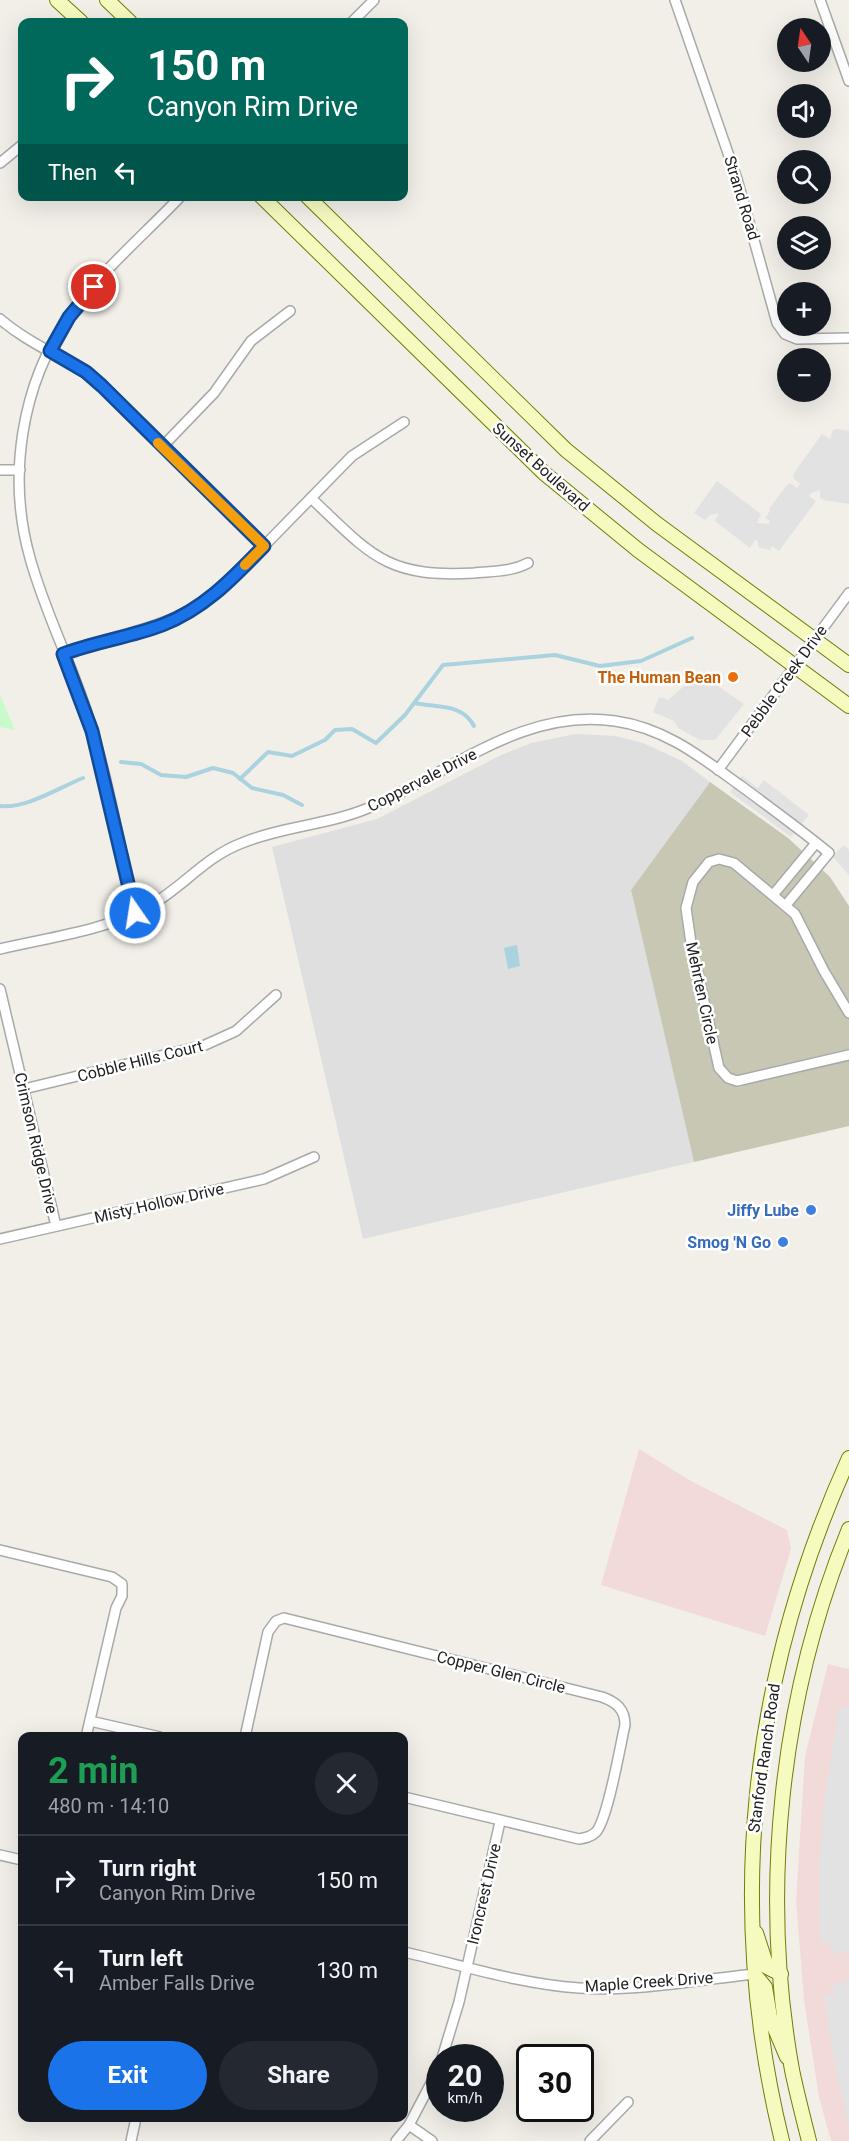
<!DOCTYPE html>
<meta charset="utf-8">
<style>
:root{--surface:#171b24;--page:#242831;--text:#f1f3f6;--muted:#9ea1a6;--line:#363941;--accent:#1a73e8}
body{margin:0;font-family:Roboto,sans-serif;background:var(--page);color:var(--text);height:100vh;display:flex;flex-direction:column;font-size:22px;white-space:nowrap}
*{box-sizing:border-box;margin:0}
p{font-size:20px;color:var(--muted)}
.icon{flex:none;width:33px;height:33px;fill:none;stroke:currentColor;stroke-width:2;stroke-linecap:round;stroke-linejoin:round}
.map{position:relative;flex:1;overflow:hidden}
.details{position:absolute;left:18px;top:1732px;width:390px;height:390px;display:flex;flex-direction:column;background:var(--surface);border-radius:12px;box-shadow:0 6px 24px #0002}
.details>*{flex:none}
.guide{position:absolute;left:18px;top:18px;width:390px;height:183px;border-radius:12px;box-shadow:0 6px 24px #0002;background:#00695c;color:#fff;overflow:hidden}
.needle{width:39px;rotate:347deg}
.tools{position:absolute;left:777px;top:18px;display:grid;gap:12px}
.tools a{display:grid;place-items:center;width:54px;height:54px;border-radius:50%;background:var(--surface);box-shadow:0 6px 24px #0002;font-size:30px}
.speed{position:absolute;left:426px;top:2044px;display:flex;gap:12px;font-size:30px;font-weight:700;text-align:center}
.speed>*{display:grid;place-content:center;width:78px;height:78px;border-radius:50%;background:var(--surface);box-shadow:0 6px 24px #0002;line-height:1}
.speed small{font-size:15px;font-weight:400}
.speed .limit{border:3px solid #111;border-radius:9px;background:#fff;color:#111}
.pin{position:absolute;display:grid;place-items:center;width:51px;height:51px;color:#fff;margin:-26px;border:3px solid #fff;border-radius:50%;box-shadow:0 2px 6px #0007}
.me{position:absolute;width:66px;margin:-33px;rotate:347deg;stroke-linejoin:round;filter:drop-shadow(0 0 4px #0008)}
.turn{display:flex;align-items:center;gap:21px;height:126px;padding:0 30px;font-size:27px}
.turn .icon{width:78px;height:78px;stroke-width:2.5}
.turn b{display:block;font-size:42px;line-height:51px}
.then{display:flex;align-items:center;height:57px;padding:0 30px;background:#0003;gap:12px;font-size:22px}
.round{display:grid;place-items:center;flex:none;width:63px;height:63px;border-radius:32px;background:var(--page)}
.summary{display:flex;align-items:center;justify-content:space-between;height:102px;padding:0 30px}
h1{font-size:36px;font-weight:700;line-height:45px;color:#1e9e55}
.action{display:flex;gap:12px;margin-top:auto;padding:12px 30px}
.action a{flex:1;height:69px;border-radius:36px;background:var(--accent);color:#fff;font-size:24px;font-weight:700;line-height:69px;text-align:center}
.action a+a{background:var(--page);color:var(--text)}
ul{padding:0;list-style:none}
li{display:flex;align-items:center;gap:18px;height:90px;padding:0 30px;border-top:2px solid var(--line)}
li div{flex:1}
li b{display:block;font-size:22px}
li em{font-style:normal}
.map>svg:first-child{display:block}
.residential{fill:#e0dfdf}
.commercial{fill:#f2dad9}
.construction{fill:#c7c7b4}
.park{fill:#c8facc}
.parking{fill:#e2e2e2}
.water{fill:#aad3df}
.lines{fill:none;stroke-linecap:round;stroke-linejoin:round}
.stream{stroke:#aad3df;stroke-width:4}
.street-casing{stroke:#a9a9a9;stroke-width:12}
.secondary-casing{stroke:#707d05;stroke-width:16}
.street{stroke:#fff;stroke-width:9}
.secondary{stroke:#f7fabf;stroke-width:14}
.route-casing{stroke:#114b97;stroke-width:15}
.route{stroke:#1a73e8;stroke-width:10}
.slow{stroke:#f59e0b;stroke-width:10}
.food-dot{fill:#e8710a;stroke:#fff;stroke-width:2}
.shop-dot{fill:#3f7fe0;stroke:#fff;stroke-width:2}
.labels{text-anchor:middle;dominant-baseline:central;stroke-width:5;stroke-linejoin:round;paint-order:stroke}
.street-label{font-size:16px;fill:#222;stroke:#fff}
.food-label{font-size:16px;font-weight:bold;fill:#c56008;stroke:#fff;text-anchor:end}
.shop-label{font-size:16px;font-weight:bold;fill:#366cbe;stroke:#fff;text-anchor:end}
</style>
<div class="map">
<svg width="849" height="2141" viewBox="0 0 849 2141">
<rect width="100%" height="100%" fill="#f2efe9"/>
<polygon class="residential" points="575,734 616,736 643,743 682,761 710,782 631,890 694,1162 363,1239 272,847 377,819 499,756 531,743"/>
<g class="commercial">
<polygon points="639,1449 691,1481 787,1530 791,1549 765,1636 601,1585"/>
<polygon points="828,1664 849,1669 849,2141 831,2141 819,2097 804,2000 796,1901 805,1756"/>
</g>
<polygon class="construction" points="710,782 788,838 812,860 830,877 849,906 849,1126 694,1162 631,890"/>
<polygon class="park" points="0,695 15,730 0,727"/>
<g class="parking">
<polygon points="838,429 849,431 849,504 824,500 820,498 820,490 811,493 809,496 816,501 779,551 772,546 770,550 758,547 758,541 755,540 750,548 715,521 719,513 710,515 705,520 694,513 717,481 761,514 757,523 769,524 770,521 765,518 770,511 769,509 786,486 790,483 797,488 800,484 793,478 794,473 822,434 830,439 833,430"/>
<polygon points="699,673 744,704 715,740 700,740 678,728 674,721 653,712 659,697 668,700"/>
<polygon points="742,776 758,788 764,780 809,815 791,837 730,792"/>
<polygon points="844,845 849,850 849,875 832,856"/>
<polygon points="849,1707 849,1951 832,1954 830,1942 820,1944 819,1874 823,1810 839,1708"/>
<polygon points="849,1981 849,2128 834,2060 824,1996 834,1994 833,1984"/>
</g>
<polygon class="water" points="517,945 520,966 508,969 504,948"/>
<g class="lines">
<g class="stream">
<path d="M415,703c22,5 47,0 59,23"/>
<polyline points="121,762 141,764 161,775 186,777 213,768 233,773 252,788 283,795 302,805"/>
<polyline points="240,779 268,752 292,756 325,740 335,730 352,729 376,743 405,715 443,665 555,655 600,666 641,661 692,638"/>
<path d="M0,806c26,3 58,-18 83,-28"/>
</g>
<g class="street-casing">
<g id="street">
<polyline points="675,0 737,179 777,323 785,334 797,339 849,338"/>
<polyline points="820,0 849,81"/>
<polyline points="352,22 374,0"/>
<polyline points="0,163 22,145"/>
<path d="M0,319c31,27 71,40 103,67l161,160"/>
<polyline points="162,447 214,393 251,341 290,311"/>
<polyline points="0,470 20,470"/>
<path d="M311,498c60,57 75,80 163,75 19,-2 37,-1 54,-10"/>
<path d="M63,654c59,-23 105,-23 158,-64l131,-134 52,-34"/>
<polyline points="718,770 849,593"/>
<polyline points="773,895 816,843"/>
<path d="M135,913c-15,-64 -26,-131 -46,-194 -17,-55 -44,-106 -59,-161 -23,-81 -9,-174 40,-243 31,-44 74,-80 111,-119"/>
<path d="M0,949c50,-12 106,-18 151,-44 32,-18 54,-48 91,-62 43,-18 91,-18 133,-38 79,-35 149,-97 240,-84 50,7 86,36 126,65 30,22 60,44 88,67l-43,52"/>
<polyline points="0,989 56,1226"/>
<polyline points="849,1013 824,971 795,914 734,863 719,859 709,862 693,882 686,908 691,943 719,1068 728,1078 737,1081 849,1055"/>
<polyline points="24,1089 205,1045 236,1031 276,995"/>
<polyline points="0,1239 264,1179 314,1157"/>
<polyline points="0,1550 112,1577 122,1584 122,1596 116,1608 86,1737"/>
<polyline points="90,1721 160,1737"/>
<path d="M245,1737l23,-105 8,-11 8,-3 318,79c14,5 23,12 23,28 -5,21 -17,94 -29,107 -5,5 -11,6 -17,7l-175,-42"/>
<polyline points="0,1855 22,1860"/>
<path d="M404,1952c58,13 115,32 175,36 57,4 118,-8 175,-14"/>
<polyline points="442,2058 459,2002 500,1822"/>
<polyline points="409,2125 432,2141"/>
<polyline points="131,2141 136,2118"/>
<polyline points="396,2141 409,2125 440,2066"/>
<polyline points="590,2141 628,2102"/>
</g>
</g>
<g class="secondary-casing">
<g id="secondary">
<polyline points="57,0 81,22"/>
<polyline points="107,0 130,22"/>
<polyline points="261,196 544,473 638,550 849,706"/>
<polyline points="307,196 566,450 657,524 849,665"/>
<polyline points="756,1933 767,1967 781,1974"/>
<polyline points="754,1974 765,1987 770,2017 787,2057"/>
<path d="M782,2141c-57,-233 -32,-465 67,-683"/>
<path d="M809,2141c-6,-24 -12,-47 -17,-71 -32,-179 -12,-372 57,-541"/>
</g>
</g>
<use href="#street" class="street"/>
<use href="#secondary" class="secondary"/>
</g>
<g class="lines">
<g class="route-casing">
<path id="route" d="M94,287l-25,30 -19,34 36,21 16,14 162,160c-31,32 -60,63 -102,79 -32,12 -67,17 -99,29l29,77 43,182"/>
</g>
<use href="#route" class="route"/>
<polyline class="slow" points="158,443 264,546 245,565"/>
</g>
<circle class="food-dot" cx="733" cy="677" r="6"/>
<g class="shop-dot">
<circle cx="811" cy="1210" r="6"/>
<circle cx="783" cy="1242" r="6"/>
</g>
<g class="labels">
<g class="street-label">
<text transform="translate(742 198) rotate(73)">Strand Road</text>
<text transform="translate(541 467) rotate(42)">Sunset Boulevard</text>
<text transform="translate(784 681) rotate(-54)">Pebble Creek Drive</text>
<text transform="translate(422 780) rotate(-27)">Coppervale Drive</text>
<text transform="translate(702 993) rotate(78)">Mehrten Circle</text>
<text transform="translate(140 1061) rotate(-14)">Cobble Hills Court</text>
<text transform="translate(36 1143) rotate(77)">Crimson Ridge Drive</text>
<text transform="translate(159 1203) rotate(-13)">Misty Hollow Drive</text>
<text transform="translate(501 1672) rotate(14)">Copper Glen Circle</text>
<text transform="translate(764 1758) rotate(-82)">Stanford Ranch Road</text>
<text transform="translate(484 1894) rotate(-77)">Ironcrest Drive</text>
<text transform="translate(649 1982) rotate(-4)">Maple Creek Drive</text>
</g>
<g class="food-label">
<text x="721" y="677">The Human Bean</text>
</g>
<g class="shop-label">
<text x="799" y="1210">Jiffy Lube</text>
<text x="771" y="1242">Smog 'N Go</text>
</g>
</g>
</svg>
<div class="tools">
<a><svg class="needle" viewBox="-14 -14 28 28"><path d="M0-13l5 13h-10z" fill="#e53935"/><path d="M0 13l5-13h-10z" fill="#9ea1a6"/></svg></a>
<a><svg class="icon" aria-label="sound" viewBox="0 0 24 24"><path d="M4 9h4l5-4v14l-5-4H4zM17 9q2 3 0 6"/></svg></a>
<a><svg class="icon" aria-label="search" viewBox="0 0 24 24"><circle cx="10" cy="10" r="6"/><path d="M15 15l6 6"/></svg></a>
<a><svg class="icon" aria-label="layers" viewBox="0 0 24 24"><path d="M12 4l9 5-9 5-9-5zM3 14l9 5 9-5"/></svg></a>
<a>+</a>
<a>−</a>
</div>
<div class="speed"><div>20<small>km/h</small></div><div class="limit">30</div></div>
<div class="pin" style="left:94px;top:287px;background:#d93025"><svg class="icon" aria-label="arrive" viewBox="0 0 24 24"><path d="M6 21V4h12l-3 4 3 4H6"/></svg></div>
<svg class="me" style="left:135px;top:913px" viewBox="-20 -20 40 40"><circle r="17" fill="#1a73e8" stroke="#fff" stroke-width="3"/><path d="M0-11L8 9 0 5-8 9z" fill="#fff"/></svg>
<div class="guide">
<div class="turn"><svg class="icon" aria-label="right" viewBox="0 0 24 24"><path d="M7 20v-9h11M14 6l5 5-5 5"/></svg><div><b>150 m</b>Canyon Rim Drive</div></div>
<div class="then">Then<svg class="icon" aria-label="left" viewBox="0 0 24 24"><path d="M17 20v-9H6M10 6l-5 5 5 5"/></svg></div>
</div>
<section class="details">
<div class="summary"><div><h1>2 min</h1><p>480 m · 14:10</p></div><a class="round"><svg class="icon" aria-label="close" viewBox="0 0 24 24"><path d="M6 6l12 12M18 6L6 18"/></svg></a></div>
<ul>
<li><svg class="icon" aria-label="right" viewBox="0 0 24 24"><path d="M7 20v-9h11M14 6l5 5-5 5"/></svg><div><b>Turn right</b><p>Canyon Rim Drive</p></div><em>150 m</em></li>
<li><svg class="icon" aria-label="left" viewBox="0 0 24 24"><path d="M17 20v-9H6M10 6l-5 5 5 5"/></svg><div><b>Turn left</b><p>Amber Falls Drive</p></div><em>130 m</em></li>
</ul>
<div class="action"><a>Exit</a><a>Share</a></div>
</section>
</div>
